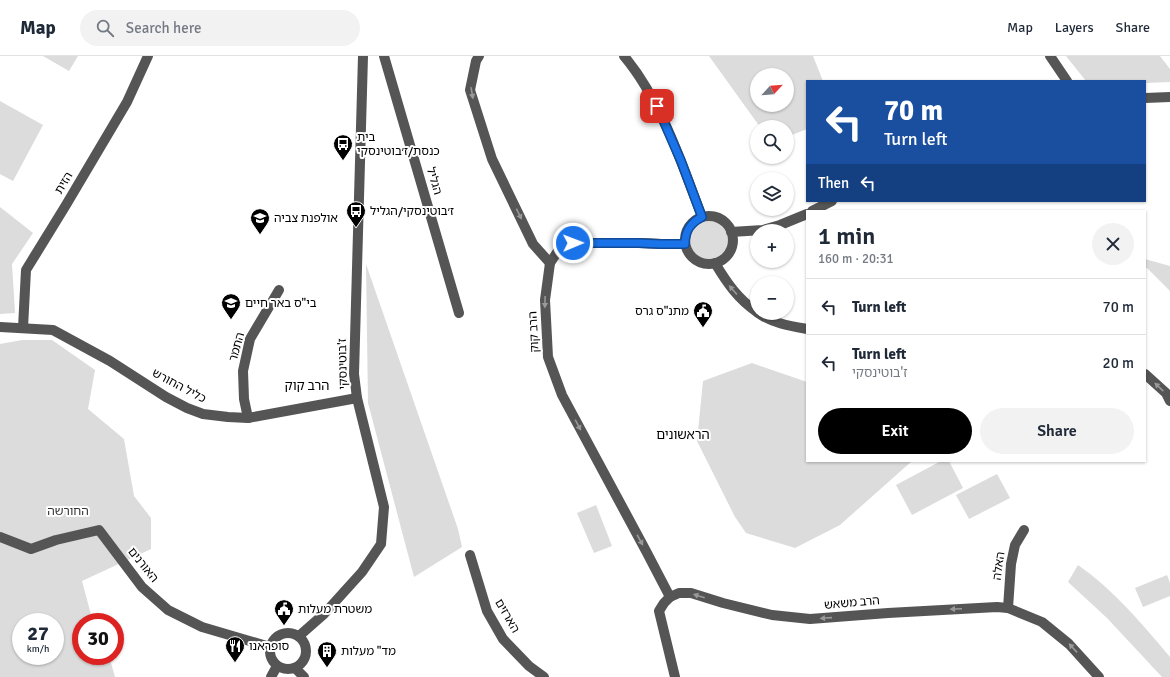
<!DOCTYPE html>
<meta charset="utf-8">
<style>
:root{--surface:#fff;--page:#f2f2f3;--text:#1f2937;--muted:#747a83;--line:#e0e1e3;--accent:#000}
body{margin:0;font-family:Signika,"Noto Sans Hebrew",sans-serif;background:var(--page);color:var(--text);height:100vh;display:flex;flex-direction:column;font-size:15px;white-space:nowrap}
*{box-sizing:border-box;margin:0}
p{font-size:13px;color:var(--muted)}
.icon{flex:none;width:22px;height:22px;fill:none;stroke:currentColor;stroke-width:2;stroke-linecap:round;stroke-linejoin:round}
.map{position:relative;flex:1;overflow:hidden}
.details{position:absolute;left:806px;top:154px;width:340px;height:252px;display:flex;flex-direction:column;background:var(--surface);border-radius:0px;box-shadow:0 1px 3px #0004}
.details>*{flex:none}
.guide{position:absolute;left:806px;top:24px;width:340px;height:122px;border-radius:0px;box-shadow:0 1px 3px #0004;background:#1a4fa0;color:#fff;overflow:hidden}
.needle{width:26px;rotate:64deg}
.tools{position:absolute;left:750px;top:12px;display:grid;gap:8px}
.tools a{display:grid;place-items:center;width:44px;height:44px;border-radius:50%;background:var(--surface);box-shadow:0 1px 3px #0004;font-size:20px}
.speed{position:absolute;left:12px;top:557px;display:flex;gap:8px;font-size:20px;font-weight:700;text-align:center}
.speed>*{display:grid;place-content:center;width:52px;height:52px;border-radius:50%;background:var(--surface);box-shadow:0 1px 3px #0004;line-height:1}
.speed small{font-size:10px;font-weight:400}
.speed .limit{border:6px solid #d22;background:#fff;color:#111}
.pin{position:absolute;display:grid;place-items:center;width:34px;height:34px;color:#fff;margin:-17px;border-radius:8px;box-shadow:0 2px 6px #0006}
.me{position:absolute;width:44px;margin:-22px;rotate:89deg;stroke-linejoin:round;filter:drop-shadow(0 0 3px #0008)}
.turn{display:flex;align-items:center;gap:14px;height:84px;padding:0 12px;font-size:18px}
.turn .icon{width:52px;height:52px;stroke-width:2.5}
.turn b{display:block;font-size:28px;line-height:34px}
.then{display:flex;align-items:center;height:38px;padding:0 12px;background:#0003;gap:8px;font-size:15px}
.round{display:grid;place-items:center;flex:none;width:42px;height:42px;border-radius:21px;background:var(--page)}
.head{display:flex;align-items:center;justify-content:space-between;height:68px;padding:0 12px}
h1{font-size:24px;font-weight:600;line-height:30px}
.primary-button{display:flex;gap:8px;margin-top:auto;padding:8px 12px}
.primary-button a{flex:1;height:46px;border-radius:24px;background:var(--accent);color:#fff;font-size:16px;font-weight:600;line-height:46px;text-align:center}
.primary-button a+a{background:var(--page);color:var(--text)}
ul{padding:0;list-style:none}
li{display:flex;align-items:center;gap:12px;height:56px;padding:0 12px;border-top:1px solid var(--line)}
li div{flex:1}
li b{display:block;font-size:15px}
li em{font-style:normal}
header{display:flex;align-items:center;gap:24px;box-sizing:border-box;height:56px;padding:0 20px;background:var(--surface);border-bottom:1px solid var(--line)}
header strong{font-size:19px}
nav{display:flex;gap:22px;margin-inline-start:auto;font-size:14px}
.search{width:280px;height:36px;background:var(--page);display:flex;align-items:center;gap:10px;box-sizing:border-box;padding:0 14px;border-radius:22px;color:var(--muted);font-size:15px}
.map>svg:first-child{display:block}
.green{fill:#dcdcdc;fill-rule:evenodd}
.lines{fill:none;stroke-linecap:round;stroke-linejoin:round}
.minor{stroke:#555;stroke-width:10}
.oneway{fill:#999}
.route-casing{stroke:#114b97;stroke-width:10}
.route{stroke:#1a73e8;stroke-width:7}
.labels{text-anchor:middle;dominant-baseline:central;stroke-width:4;stroke-linejoin:round;paint-order:stroke}
.poi-label{font-size:12px;fill:#000;stroke:#fff;text-anchor:start}
.street-label{font-size:12px;fill:#000;stroke:#fff}
.park-label{font-size:12px;fill:#333;stroke:#fff}
.neighbourhood-label{font-size:13px;fill:#000;stroke:#fff}
</style>
<header>
<strong>Map</strong>
<div class="search"><svg class="icon" aria-label="search" viewBox="0 0 24 24"><circle cx="10" cy="10" r="6"/><path d="M15 15l6 6"/></svg>Search here</div>
<nav><a>Map</a><a>Layers</a><a>Share</a></nav>
</header>
<div class="map">
<svg width="1170" height="621" viewBox="0 0 1170 621">
<rect width="100%" height="100%" fill="#fff"/>
<g class="green">
<polygon points="43,0 78,0 69,15"/>
<path d="M709,0h104l10,25h-16v48l-20,8v-10h-27zM757,19h30v30h-30z"/>
<polygon points="1066,0 1160,0 1170,13 1170,26 1145,27 1145,25 1086,25"/>
<polygon points="0,45 43,69 13,125 0,118"/>
<polygon points="0,151 33,177 12,208 15,257 0,258"/>
<circle cx="709" cy="184" r="20"/>
<polygon points="1145,203 1170,210 1170,235 1147,212 1145,212"/>
<polygon points="366,208 458,473 462,491 414,521 368,347"/>
<path d="M22,284h30l43,30 -7,39 36,30 10,57 17,22v31l-69,32 11,41h-12v34h28l6,21h-115v-333zM21,566h34v34h-34z"/>
<polygon points="752,307 807,326 807,405 912,405 840,469 795,492 746,477 735,461 697,385 703,325"/>
<polygon points="941,405 949,405 963,432 912,459 896,429"/>
<polygon points="997,418 1010,442 969,463 956,439"/>
<polygon points="596,449 612,490 594,497 577,457"/>
<path d="M1078,509c36,25 64,59 92,92v20h-8l-55,-59 -39,-36z"/>
<polygon points="1167,519 1170,527 1170,540 1143,551 1135,532"/>
</g>
<g class="lines">
<g class="minor">
<polyline points="384,0 459,257"/>
<polyline points="479,0 476,5 470,34 492,103 533,188 550,207"/>
<path d="M624,0c37,44 58,108 78,161"/>
<polyline points="1050,0 1067,25"/>
<polyline points="1145,42 1170,41"/>
<polyline points="812,155 832,145"/>
<circle cx="709" cy="184" r="24"/>
<polyline points="731,176 763,174 780,169 807,158"/>
<path d="M715,207c12,20 23,36 42,49"/>
<path d="M758,257c14,10 32,13 49,16"/>
<polyline points="0,271 53,274 110,305 166,341 187,352 203,358 228,361 248,362 357,342"/>
<polyline points="23,272 26,214 66,149 127,46 148,0"/>
<polyline points="1145,318 1166,337 1170,345"/>
<polyline points="248,362 244,343 243,315 250,283 279,234"/>
<polyline points="0,481 31,493 56,484 99,474 142,531 168,554 202,571 270,591"/>
<polyline points="470,499 487,555 503,583 529,610 544,621"/>
<polyline points="670,541 646,495 562,339 548,301 545,244 550,207 558,195 573,187 639,187 661,188 685,188"/>
<polyline points="1008,552 1011,508 1015,489 1024,474"/>
<circle cx="288" cy="595" r="18"/>
<polyline points="299,580 324,558 362,516 381,488 384,451 357,342 354,318 363,0"/>
<polyline points="295,612 304,621"/>
<polyline points="271,621 277,610"/>
<polyline points="675,621 659,555 664,547 670,541 679,537 691,537 723,547 772,559 810,563 888,557 997,551 1008,552 1042,566 1069,588 1099,621"/>
</g>
</g>
<defs><path id="oneway-solid" d="M-6-.8H1V-3.2L6.5 0L1 3.2V.8H-6Z"/></defs>
<g class="oneway">
<use href="#oneway-solid" transform="translate(472 37) rotate(80)"/>
<use href="#oneway-solid" transform="translate(519 158) rotate(64)"/>
<use href="#oneway-solid" transform="translate(733 234) rotate(-131)"/>
<use href="#oneway-solid" transform="translate(545 246) rotate(91)"/>
<use href="#oneway-solid" transform="translate(1159 331) rotate(-137)"/>
<use href="#oneway-solid" transform="translate(578 369) rotate(62)"/>
<use href="#oneway-solid" transform="translate(640 484) rotate(61)"/>
<use href="#oneway-solid" transform="translate(699 540) rotate(-163)"/>
<use href="#oneway-solid" transform="translate(956 553) rotate(177)"/>
<use href="#oneway-solid" transform="translate(826 562) rotate(176)"/>
<use href="#oneway-solid" transform="translate(1073 592) rotate(-133)"/>
</g>
<g class="lines">
<g class="route-casing">
<path id="route" d="M573,187h66l22,1h24c0,-13 5,-21 17,-27l-21,-56 -24,-55"/>
</g>
<use href="#route" class="route"/>
</g>
<defs>
<g id="bus-pin" transform="scale(1)"><path d="M0 17L-7.5 6A9.5 9.5 0 1 1 7.5 6Z" fill="#000" stroke="#fff"/><path d="M-5-6H5V4H4V6H2V4H-2V6H-4V4H-5ZM-3.5-4V0h7V-4ZM-3.5 1.2v1.5H-2V1.2ZM2 1.2v1.5H3.5V1.2Z" fill="#fff"/></g>
<g id="school-pin" transform="scale(1)"><path d="M0 17L-7.5 6A9.5 9.5 0 1 1 7.5 6Z" fill="#000" stroke="#fff"/><path d="M0-5L7-2L0 1L-7-2ZM-4 1L0 2.5L4 1V4Q0 6-4 4Z" fill="#fff"/></g>
<g id="civic-pin" transform="scale(1)"><path d="M0 17L-7.5 6A9.5 9.5 0 1 1 7.5 6Z" fill="#000" stroke="#fff"/><path d="M-.6-6.5H3V-4.5H.6V-3L4-1V1h2V6H-6V1h2V-1L-.6-3ZM-1.2 2.5V6h2.4V2.5Z" fill="#fff"/></g>
<g id="restaurant-pin" transform="scale(1)"><path d="M0 17L-7.5 6A9.5 9.5 0 1 1 7.5 6Z" fill="#000" stroke="#fff"/><path d="M-5-6h1v4h1v-4h1v4h1v-4h1v5L-1.5 .5V6h-2V.5L-5-1ZM5-6V6H3V1.5H1.5Q1.5-4 5-6Z" fill="#fff"/></g>
<g id="building-pin" transform="scale(1)"><path d="M0 17L-7.5 6A9.5 9.5 0 1 1 7.5 6Z" fill="#000" stroke="#fff"/><path d="M-4-6H4V6H1V3H-1V6H-4ZM-2.5-4.3h1.7v1.8h-1.7ZM.8-4.3h1.7v1.8H.8ZM-2.5-1h1.7V.8h-1.7ZM.8-1h1.7V.8H.8Z" fill="#fff"/></g>
</defs>
<g fill-rule="evenodd">
<use href="#bus-pin" x="343" y="88"/>
<use href="#bus-pin" x="356" y="155"/>
<use href="#school-pin" x="260" y="162"/>
<use href="#school-pin" x="231" y="247"/>
<use href="#civic-pin" x="703" y="255"/>
<use href="#civic-pin" x="284" y="553"/>
<use href="#restaurant-pin" x="235" y="590"/>
<use href="#building-pin" x="327" y="595"/>
</g>
<g class="labels">
<g class="poi-label">
<text x="357" y="81">בית<tspan x="357" dy="14">כנסת/ז׳בוטינסקי</tspan></text>
<text x="370" y="155">ז׳בוטינסקי/הגליל</text>
<text x="274" y="162">אולפנת צביה</text>
<text x="245" y="247">בי"ס באר חיים</text>
<text x="689" y="255" text-anchor="end">מתנ"ס גרס</text>
<text x="298" y="553">משטרת מעלות</text>
<text x="249" y="590">סופראנו</text>
<text x="341" y="595">מד" מעלות</text>
</g>
<g class="street-label">
<text transform="translate(434 125) rotate(74)">הגליל</text>
<text transform="translate(64 127) rotate(-59)">הזית</text>
<text transform="translate(534 276) rotate(-93)">הרב קוק</text>
<text transform="translate(237 291) rotate(-74)">התמר</text>
<text transform="translate(343 308) rotate(-91)">ז'בוטינסקי</text>
<text transform="translate(179 330) rotate(28)">כליל החורש</text>
<text transform="translate(143 509) rotate(51)">האורנים</text>
<text transform="translate(999 510) rotate(-82)">האלה</text>
<text transform="translate(852 547) rotate(-5)">הרב משאש</text>
<text transform="translate(507 560) rotate(60)">הארזים</text>
</g>
<g class="park-label">
<text x="68" y="455">החורשה</text>
</g>
<g class="neighbourhood-label">
<text x="307" y="330">הרב קוק</text>
<text x="683" y="379">הראשונים</text>
</g>
</g>
</svg>
<div class="tools">
<a><svg class="needle" viewBox="-14 -14 28 28"><path d="M0-13l5 13h-10z" fill="#e53935"/><path d="M0 13l5-13h-10z" fill="#747a83"/></svg></a>
<a><svg class="icon" aria-label="search" viewBox="0 0 24 24"><circle cx="10" cy="10" r="6"/><path d="M15 15l6 6"/></svg></a>
<a><svg class="icon" aria-label="layers" viewBox="0 0 24 24"><path d="M12 4l9 5-9 5-9-5zM3 14l9 5 9-5"/></svg></a>
<a>+</a>
<a>−</a>
</div>
<div class="speed"><div>27<small>km/h</small></div><div class="limit">30</div></div>
<div class="pin" style="left:657px;top:50px;background:#d93025"><svg class="icon" aria-label="arrive" viewBox="0 0 24 24"><path d="M6 21V4h12l-3 4 3 4H6"/></svg></div>
<svg class="me" style="left:573px;top:187px" viewBox="-20 -20 40 40"><circle r="17" fill="#1a73e8" stroke="#fff" stroke-width="3"/><path d="M0-11L8 9 0 5-8 9z" fill="#fff"/></svg>
<div class="guide">
<div class="turn"><svg class="icon" aria-label="left" viewBox="0 0 24 24"><path d="M17 20v-9H6M10 6l-5 5 5 5"/></svg><div><b>70 m</b>Turn left</div></div>
<div class="then">Then<svg class="icon" aria-label="left" viewBox="0 0 24 24"><path d="M17 20v-9H6M10 6l-5 5 5 5"/></svg></div>
</div>
<section class="details">
<div class="head"><div><h1>1 min</h1><p>160 m · 20:31</p></div><a class="round"><svg class="icon" aria-label="close" viewBox="0 0 24 24"><path d="M6 6l12 12M18 6L6 18"/></svg></a></div>
<ul>
<li><svg class="icon" aria-label="left" viewBox="0 0 24 24"><path d="M17 20v-9H6M10 6l-5 5 5 5"/></svg><div><b>Turn left</b></div><em>70 m</em></li>
<li><svg class="icon" aria-label="left" viewBox="0 0 24 24"><path d="M17 20v-9H6M10 6l-5 5 5 5"/></svg><div><b>Turn left</b><p>ז'בוטינסקי</p></div><em>20 m</em></li>
</ul>
<div class="primary-button"><a>Exit</a><a>Share</a></div>
</section>
</div>
